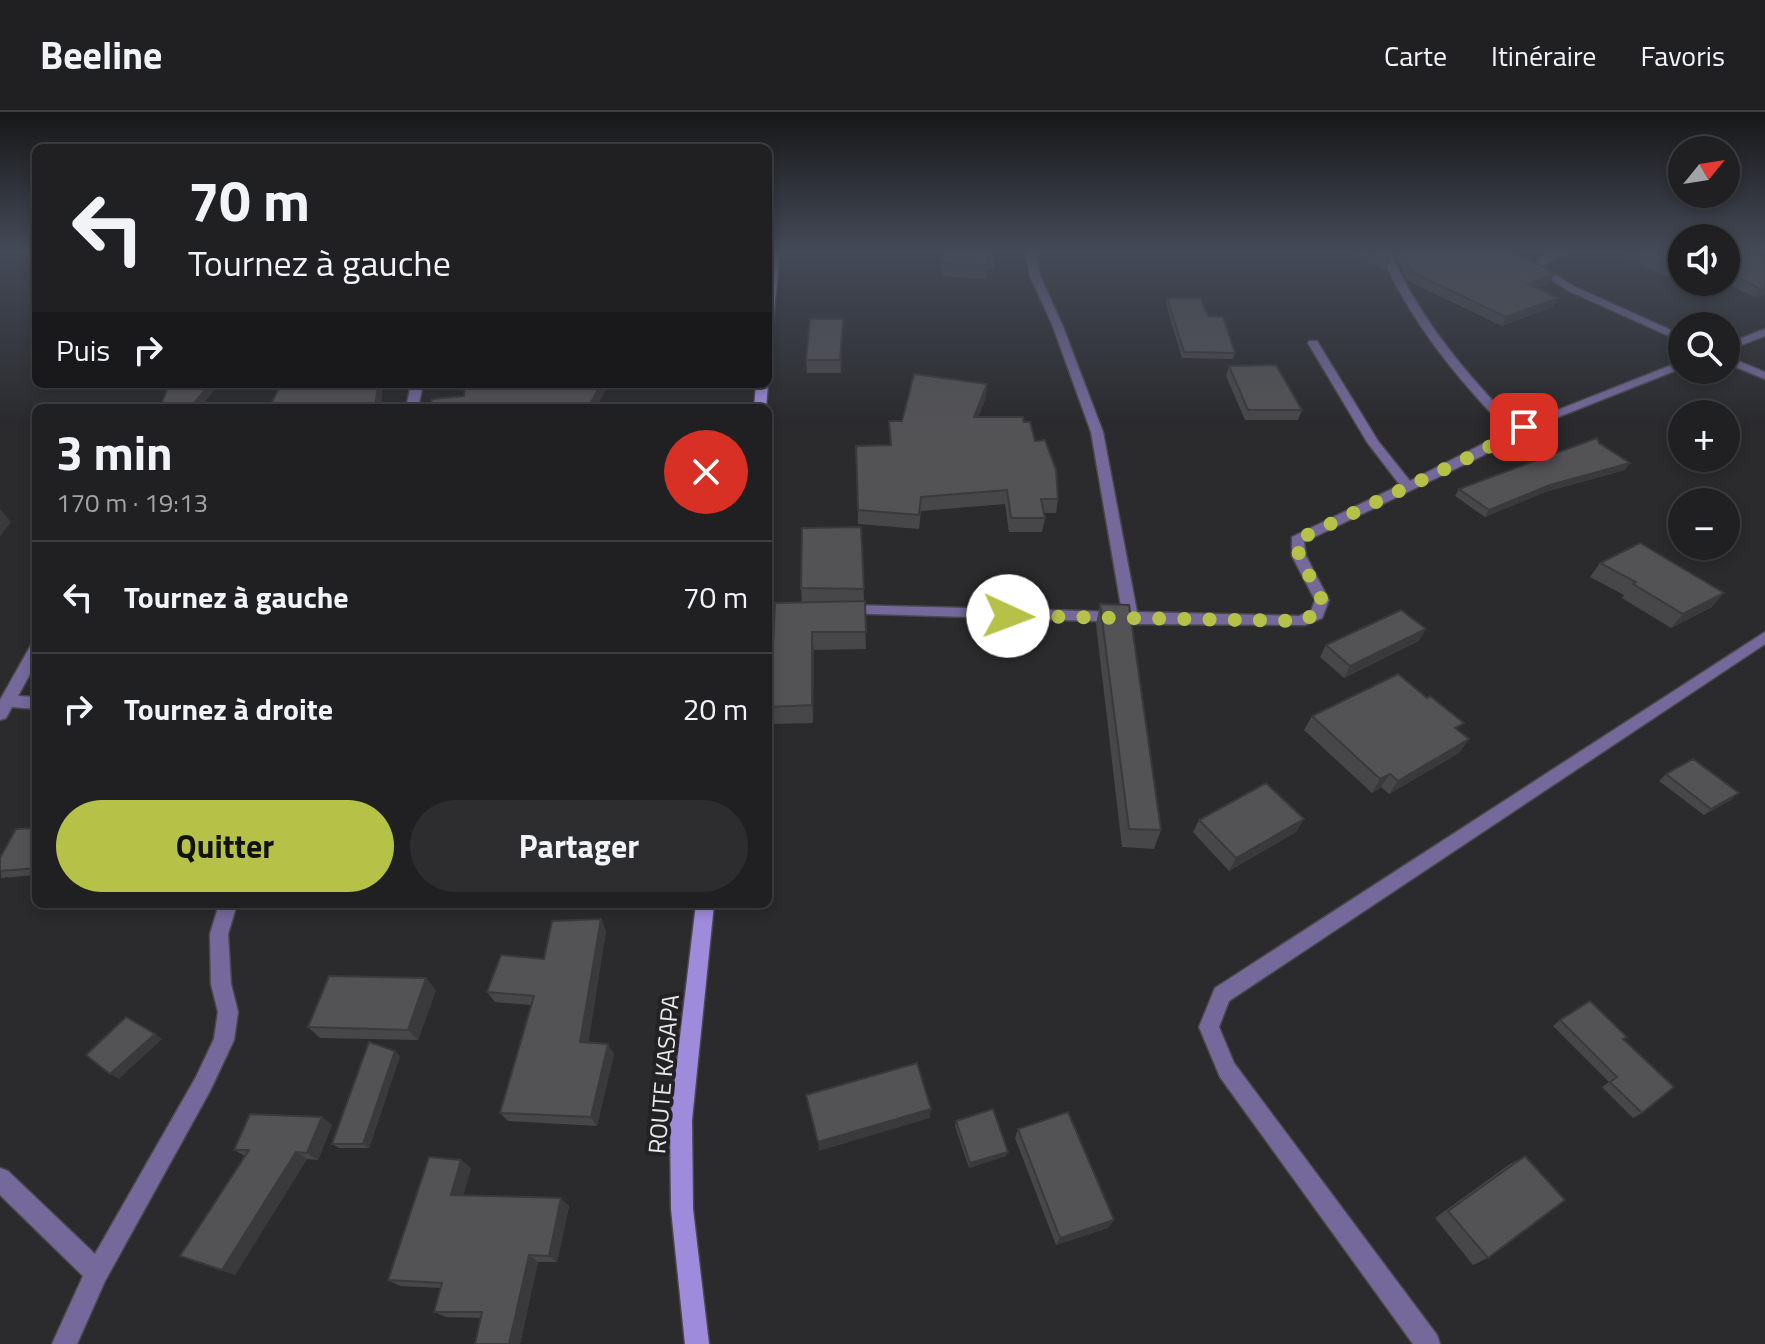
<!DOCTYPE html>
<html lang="fr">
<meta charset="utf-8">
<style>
:root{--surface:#202022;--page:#2d2d2f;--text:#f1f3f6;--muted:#a2a3a5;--line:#3d3e40;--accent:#b6c148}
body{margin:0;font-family:"Titillium Web",sans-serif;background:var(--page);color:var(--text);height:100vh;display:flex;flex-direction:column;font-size:30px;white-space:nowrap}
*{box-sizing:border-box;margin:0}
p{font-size:26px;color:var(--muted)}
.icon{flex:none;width:44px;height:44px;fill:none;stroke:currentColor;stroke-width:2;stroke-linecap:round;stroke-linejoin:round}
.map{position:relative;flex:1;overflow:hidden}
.sheet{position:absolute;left:32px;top:292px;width:740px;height:504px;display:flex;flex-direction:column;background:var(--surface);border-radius:12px;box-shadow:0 4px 12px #0003,0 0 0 2px var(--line)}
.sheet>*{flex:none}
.hud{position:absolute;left:32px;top:32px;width:740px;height:244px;border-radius:12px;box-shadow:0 4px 12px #0003,0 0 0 2px var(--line);background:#202022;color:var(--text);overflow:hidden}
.needle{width:52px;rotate:60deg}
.controls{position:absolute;left:1668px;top:24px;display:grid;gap:16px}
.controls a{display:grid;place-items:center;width:72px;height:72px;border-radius:50%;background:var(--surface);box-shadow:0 4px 12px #0003,0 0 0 2px var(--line);font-size:40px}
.pin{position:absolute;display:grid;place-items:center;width:68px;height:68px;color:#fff;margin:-34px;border-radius:16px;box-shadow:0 4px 12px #0006}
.me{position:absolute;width:88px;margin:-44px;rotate:92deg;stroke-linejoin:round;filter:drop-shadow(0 0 6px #0008)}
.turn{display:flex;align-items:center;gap:28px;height:168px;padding:0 24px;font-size:36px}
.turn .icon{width:104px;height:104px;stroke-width:2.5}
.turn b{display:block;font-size:56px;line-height:68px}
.then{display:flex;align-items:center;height:76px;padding:0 24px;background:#0003;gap:16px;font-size:30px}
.round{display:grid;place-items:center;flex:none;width:84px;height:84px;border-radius:42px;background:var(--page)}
.headline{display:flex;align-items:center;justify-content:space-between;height:136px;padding:0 24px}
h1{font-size:48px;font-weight:700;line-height:60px}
.primary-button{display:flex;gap:16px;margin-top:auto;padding:16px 24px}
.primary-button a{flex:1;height:92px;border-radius:48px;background:var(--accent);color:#111;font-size:32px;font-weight:700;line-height:92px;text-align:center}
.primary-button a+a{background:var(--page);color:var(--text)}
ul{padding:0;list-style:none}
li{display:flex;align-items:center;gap:24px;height:112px;padding:0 24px;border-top:2px solid var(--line)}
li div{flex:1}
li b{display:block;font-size:30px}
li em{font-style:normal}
header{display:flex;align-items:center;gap:48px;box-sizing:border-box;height:112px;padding:0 40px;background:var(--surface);border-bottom:2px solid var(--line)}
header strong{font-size:38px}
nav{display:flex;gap:44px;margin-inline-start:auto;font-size:28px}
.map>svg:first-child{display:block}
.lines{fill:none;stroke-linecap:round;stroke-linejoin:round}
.street-casing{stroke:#49494c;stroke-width:3}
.secondary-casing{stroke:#49494c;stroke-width:3}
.street{fill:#75699c;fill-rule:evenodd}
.secondary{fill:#9f8bdc;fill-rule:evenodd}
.wall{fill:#474749}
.shaded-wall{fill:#3a393c}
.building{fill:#535255;stroke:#3a393c;stroke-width:2}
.route{stroke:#b6c148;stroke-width:14;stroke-dasharray:0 25.2}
.labels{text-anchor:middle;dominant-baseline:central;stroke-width:8;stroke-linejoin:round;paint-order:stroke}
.near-street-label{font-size:24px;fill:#e7e7e9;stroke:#222124}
</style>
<header>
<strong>Beeline</strong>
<nav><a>Carte</a><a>Itinéraire</a><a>Favoris</a></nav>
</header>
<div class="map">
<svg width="1765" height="1232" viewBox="0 0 1765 1232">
<rect width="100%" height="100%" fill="#2b2b2e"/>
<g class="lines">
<g class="street-casing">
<g id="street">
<path d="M1026,138h10l4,26 22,48 41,108 34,180 162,4 12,-5 4,-11 -23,-44v-19l108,-52 -33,-43 -59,-99 1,-2h8l61,100 32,40 98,-50c-52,-54 -99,-111 -129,-181h10c30,68 76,123 128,176l165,-65v7l-154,61 -46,27 -178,86 2,14 23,44 -7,18 -17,7 -174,-1 -6,-2 -285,-9 -2,-3 7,-5 277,7 -31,-180 -39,-108 -22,-48z"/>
<polygon points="1566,138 1583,138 1555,146 1544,153 1544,156 1575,175 1682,223 1682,230 1569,179 1534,157 1536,150 1549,142"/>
<polygon points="1765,217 1765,224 1726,239 1726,232"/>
<polygon points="1726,244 1765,260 1765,267 1726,251"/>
<polygon points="411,272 423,272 418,296 406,296"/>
<polygon points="1765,520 1765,532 1229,889 1219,915 1234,951 1437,1223 1440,1232 1413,1232 1220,965 1199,915 1215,876"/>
<polygon points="36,532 36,551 18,584 36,585 36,597 12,595 6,606 0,608 0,588 31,533"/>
<polygon points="219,792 237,792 228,822 231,872 238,900 234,928 210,979 105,1169 77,1232 52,1232 83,1164 0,1083 0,1056 8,1059 95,1142 196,965 214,927 218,900 211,872 210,822"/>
</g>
</g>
<g class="secondary-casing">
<g id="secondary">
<polygon points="770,138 780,138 773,211 768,214"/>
<polygon points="756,272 768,272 766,296 754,296"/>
<polygon points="696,792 714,792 692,1008 693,1097 709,1232 685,1232 671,1097 670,1008"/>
</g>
</g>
<use href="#street" class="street"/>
<use href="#secondary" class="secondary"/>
</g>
<g class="wall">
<polygon points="943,138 995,138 994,157 988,157 987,167 941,164"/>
<polygon points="1343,138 1384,138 1389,150 1385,158"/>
<polygon points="1391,138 1508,138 1550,171 1536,176 1553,195 1502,214 1408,169"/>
<polygon points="1628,138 1682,138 1682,160 1668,165 1624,146"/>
<polygon points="1726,138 1765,183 1754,185 1724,170 1726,170"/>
<polygon points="1167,186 1235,241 1233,247 1182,246 1166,192"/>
<polygon points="843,207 841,261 807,261 806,248"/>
<polygon points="1229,254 1302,298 1298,308 1245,308 1226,264"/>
<polygon points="986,285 978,305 1024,310 1035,329 1058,387 1056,401 1044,401 1045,406 1042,420 1009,420 1005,392 921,399 919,417 858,412 856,334 890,333 889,309 902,309"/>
<polygon points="1599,331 1630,351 1625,358 1545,380 1485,405 1455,384 1459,377"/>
<polygon points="861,415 866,537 814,538 813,611 773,612 770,595 821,490 802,490 801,476"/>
<polygon points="1600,451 1712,495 1671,516 1622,486 1624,483 1590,465"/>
<polygon points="1100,492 1161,718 1154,737 1122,735 1096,512"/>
<polygon points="1419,529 1344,566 1320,545 1326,533"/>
<polygon points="1312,604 1458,619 1469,627 1459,641 1389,682 1381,675 1372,681 1304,618"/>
<polygon points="1666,662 1731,688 1704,703 1659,669"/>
<polygon points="1304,707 1296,720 1229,759 1193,720 1199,708"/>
<polygon points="36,716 36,763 1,766 0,746"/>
<polygon points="606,819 588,931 614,942 597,1014 508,1009 500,1001 531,893 495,890 487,880 544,847"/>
<polygon points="436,878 418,928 320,926 308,915"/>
<polygon points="1560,908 1623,927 1642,1001 1633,1006 1602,975 1609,970 1553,914"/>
<polygon points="400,944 369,1036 339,1036 332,1032"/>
<polygon points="322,1005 332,1013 318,1048 307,1047 235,1163 180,1144 245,1044 234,1038"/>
<polygon points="956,1009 1006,1044 969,1056 955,1014"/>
<polygon points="1018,1017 1114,1108 1108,1116 1056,1133 1015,1026"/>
<polygon points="1525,1044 1488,1146 1473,1153 1435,1106 1510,1052"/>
<polygon points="461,1048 471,1056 463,1084 569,1094 557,1150 538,1150 520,1232 475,1232 481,1206 446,1205 434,1200 441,1176 400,1174 388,1168"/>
</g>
<g class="shaded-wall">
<polygon points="1682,154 1682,160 1668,165 1674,157"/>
<polygon points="1555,162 1550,171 1523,181 1528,172"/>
<polygon points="1765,176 1765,183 1754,185 1760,177"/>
<polygon points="1558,186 1553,195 1502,214 1506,205"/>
<polygon points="843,207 843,220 841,261 840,248"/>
<polygon points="210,272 219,272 200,296 190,296"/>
<polygon points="378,272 383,272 381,296 375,296"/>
<polygon points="601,272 609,272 596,296 588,296"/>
<polygon points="987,272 986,285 973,319 974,305"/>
<polygon points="1630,351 1625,358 1545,380 1485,405 1489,398 1550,373"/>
<polygon points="0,397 11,410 0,425"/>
<polygon points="1724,481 1712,495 1671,516 1683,502"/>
<polygon points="1426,517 1419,529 1344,566 1350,554"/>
<polygon points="812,520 814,538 813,611 812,593"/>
<polygon points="1469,627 1459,641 1389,682 1398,669"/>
<polygon points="1390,662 1381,675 1372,681 1380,667"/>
<polygon points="1739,681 1731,688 1704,703 1711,697"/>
<polygon points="1304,707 1296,720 1229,759 1236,746"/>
<polygon points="601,807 606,819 587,940 580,930"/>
<polygon points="426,866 436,878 418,928 408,918"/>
<polygon points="155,922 162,927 119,967 110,962"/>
<polygon points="608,932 614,942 597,1014 591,1005"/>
<polygon points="395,939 400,944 369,1036 363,1032"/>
<polygon points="931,997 930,1006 819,1039 818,1030"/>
<polygon points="322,1005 332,1013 318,1048 307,1041"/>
<polygon points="296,1040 307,1047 235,1163 222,1158"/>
<polygon points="1008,1040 1006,1044 969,1056 970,1051"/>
<polygon points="461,1048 471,1056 461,1091 451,1083"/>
<polygon points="561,1086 569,1094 557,1150 549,1144"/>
<polygon points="1114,1108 1108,1116 1056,1133 1060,1126"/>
<polygon points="529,1143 538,1150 520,1232 509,1232"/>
</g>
<g class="building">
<polygon points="943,138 995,138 995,144 988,144 988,154 942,151"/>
<polygon points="1364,138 1384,138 1389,150"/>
<polygon points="1399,138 1508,138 1537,151 1555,162 1528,172 1558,186 1506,205 1412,160"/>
<polygon points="1631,138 1682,138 1682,154 1674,157"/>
<polygon points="1726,138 1745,138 1765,146 1765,176 1760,177 1726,159"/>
<polygon points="1167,186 1200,186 1208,204 1223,205 1235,241 1184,240"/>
<polygon points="810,207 843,207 840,248 806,248"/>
<polygon points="1276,253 1302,298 1248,298 1229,254"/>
<polygon points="914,262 987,272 974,305 1023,305 1024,310 1030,310 1035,329 1045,328 1056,358 1058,387 1041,387 1045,406 1011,406 1007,378 921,385 919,403 858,398 856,334 891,333 889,309 902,309"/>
<polygon points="169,272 210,272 190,296 160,296"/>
<polygon points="281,272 378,272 375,296 269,296"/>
<polygon points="465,272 601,272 588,296 430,296 432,287 464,284"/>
<polygon points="1597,326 1599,331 1630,351 1550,373 1489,398 1459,377"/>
<polygon points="861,415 864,477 801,476 802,416"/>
<polygon points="1640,431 1724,481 1683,502 1633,472 1636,470 1600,451"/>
<polygon points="865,489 866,520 812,520 812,593 770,595 775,491"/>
<polygon points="1100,492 1129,493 1161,718 1129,717"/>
<polygon points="1401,498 1426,517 1350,554 1326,533"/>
<polygon points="1398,562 1427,586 1430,584 1464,611 1455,616 1469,627 1398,669 1390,662 1380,667 1312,604"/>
<polygon points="1693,647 1739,681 1711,697 1666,662"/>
<polygon points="1266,671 1304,707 1236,746 1199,708"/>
<polygon points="36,716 36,756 0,759 0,746 16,717"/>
<polygon points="601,807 580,930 608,932 591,1005 500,1001 534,884 487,880 501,843 544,847 552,809"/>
<polygon points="329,864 426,866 408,918 308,915"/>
<polygon points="1590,889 1627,925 1623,927 1674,975 1642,1001 1610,970 1617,965 1560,908"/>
<polygon points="126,905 155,922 110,962 86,943"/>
<polygon points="369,930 395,939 363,1032 332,1032"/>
<polygon points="917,951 931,997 818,1030 806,983"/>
<polygon points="993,997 1008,1040 970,1051 956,1009"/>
<polygon points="1068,1000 1114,1108 1060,1126 1018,1017"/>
<polygon points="250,1002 322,1005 307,1041 296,1040 222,1158 180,1144 249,1038 234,1038"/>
<polygon points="1525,1044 1565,1088 1488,1146 1448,1099"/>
<polygon points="429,1045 461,1048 451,1083 561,1086 549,1144 529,1143 509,1232 475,1232 482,1200 434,1200 442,1171 388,1168"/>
</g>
<linearGradient id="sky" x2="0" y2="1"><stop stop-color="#181819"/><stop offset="0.45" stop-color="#444a57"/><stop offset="1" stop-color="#444a57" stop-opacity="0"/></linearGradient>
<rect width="1765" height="310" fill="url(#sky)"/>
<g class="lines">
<polyline class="route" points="1008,504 1300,509 1317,502 1322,488 1299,444 1297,428 1478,341 1524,315"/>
</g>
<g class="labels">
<g class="near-street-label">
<text transform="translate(663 962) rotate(-85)">ROUTE KASAPA</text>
</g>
</g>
</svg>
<div class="controls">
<a><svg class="needle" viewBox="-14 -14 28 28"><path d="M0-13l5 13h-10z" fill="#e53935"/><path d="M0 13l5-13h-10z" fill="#a2a3a5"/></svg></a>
<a><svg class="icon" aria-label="sound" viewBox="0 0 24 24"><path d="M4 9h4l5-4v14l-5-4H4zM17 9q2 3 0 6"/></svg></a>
<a><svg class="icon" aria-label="search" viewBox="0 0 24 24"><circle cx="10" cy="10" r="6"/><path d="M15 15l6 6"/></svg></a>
<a>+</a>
<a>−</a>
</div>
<div class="pin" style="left:1524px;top:315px;background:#d93025"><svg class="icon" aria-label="arrive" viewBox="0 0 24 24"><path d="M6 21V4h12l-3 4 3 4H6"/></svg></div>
<svg class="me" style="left:1008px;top:504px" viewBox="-20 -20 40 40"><circle r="19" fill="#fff"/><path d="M0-13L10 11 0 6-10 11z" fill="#b6c148"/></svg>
<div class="hud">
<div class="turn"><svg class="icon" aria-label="left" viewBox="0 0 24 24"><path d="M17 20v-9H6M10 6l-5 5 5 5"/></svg><div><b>70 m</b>Tournez à gauche</div></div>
<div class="then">Puis<svg class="icon" aria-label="right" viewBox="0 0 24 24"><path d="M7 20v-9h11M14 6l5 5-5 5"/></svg></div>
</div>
<section class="sheet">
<div class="headline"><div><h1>3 min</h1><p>170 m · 19:13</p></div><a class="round" style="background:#d93025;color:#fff"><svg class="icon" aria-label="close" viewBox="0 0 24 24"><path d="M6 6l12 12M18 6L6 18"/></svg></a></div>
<ul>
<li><svg class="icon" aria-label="left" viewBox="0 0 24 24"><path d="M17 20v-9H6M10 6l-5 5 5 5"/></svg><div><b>Tournez à gauche</b></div><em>70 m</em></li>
<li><svg class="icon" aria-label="right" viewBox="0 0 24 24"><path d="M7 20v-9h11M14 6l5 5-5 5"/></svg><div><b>Tournez à droite</b></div><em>20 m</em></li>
</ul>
<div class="primary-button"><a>Quitter</a><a>Partager</a></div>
</section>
</div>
